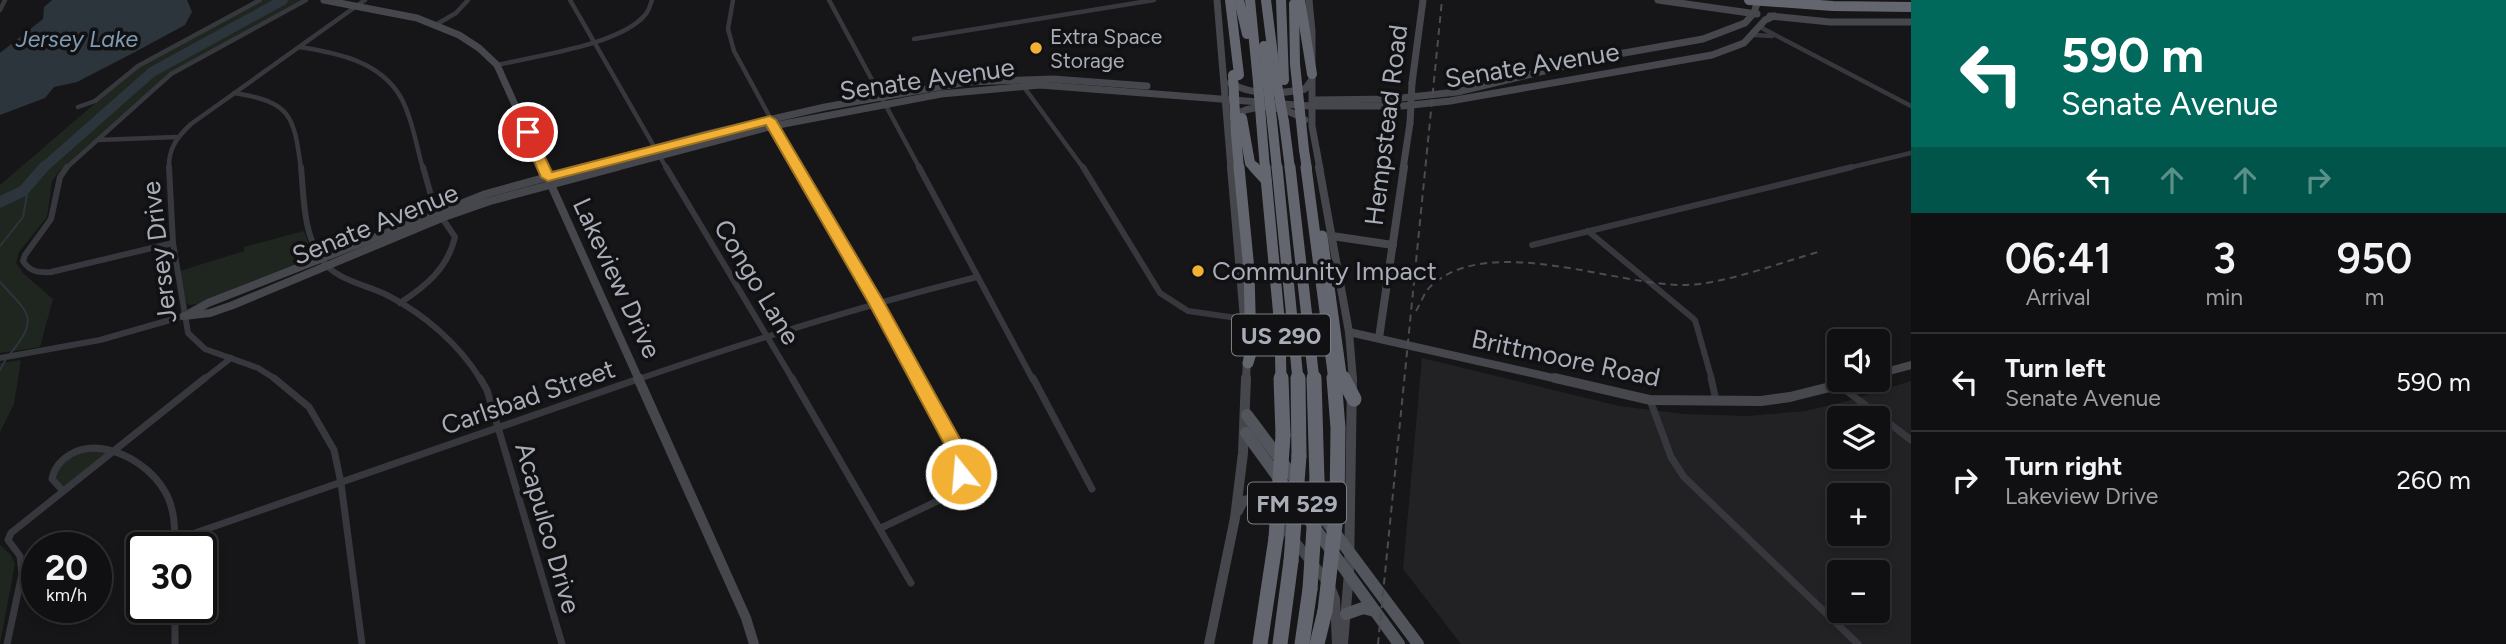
<!DOCTYPE html>
<meta charset="utf-8">
<style>
:root{--surface:#101012;--page:#19191b;--text:#f1f3f6;--muted:#9c9d9f;--line:#303032}
body{margin:0;font-family:Figtree,sans-serif;background:var(--page);color:var(--text);height:100vh;display:flex;flex-direction:column;font-size:26px;white-space:nowrap}
*{box-sizing:border-box;margin:0}
p{font-size:23px;color:var(--muted)}
.icon{flex:none;width:38px;height:38px;fill:none;stroke:currentColor;stroke-width:2;stroke-linecap:round;stroke-linejoin:round}
.map{position:relative;flex:1;overflow:hidden}
.details{display:flex;flex-direction:column;background:var(--surface);width:595px}
.details>*{flex:none}
.guide{background:#00695c;color:#fff;overflow:hidden}
.controls{position:absolute;left:1827px;top:329px;display:grid;gap:14px}
.controls a{display:grid;place-items:center;width:63px;height:63px;border-radius:7px;background:var(--surface);box-shadow:0 4px 10px #0003,0 0 0 2px var(--line);font-size:35px}
.speed{position:absolute;left:21px;top:532px;display:flex;gap:14px;font-size:35px;font-weight:700;text-align:center}
.speed>*{display:grid;place-content:center;width:91px;height:91px;border-radius:50%;background:var(--surface);box-shadow:0 4px 10px #0003,0 0 0 2px var(--line);line-height:1}
.speed small{font-size:18px;font-weight:400}
.speed .limit{border:4px solid #111;border-radius:10px;background:#fff;color:#111}
.pin{position:absolute;display:grid;place-items:center;width:60px;height:60px;color:#fff;margin:-30px;border:4px solid #fff;border-radius:50%;box-shadow:0 2px 7px #0007}
.me{position:absolute;width:77px;margin:-38px;rotate:343deg;stroke-linejoin:round;filter:drop-shadow(0 0 5px #0008)}
.turn{display:flex;align-items:center;gap:24px;height:147px;padding:0 35px;font-size:32px}
.turn .icon{width:91px;height:91px;stroke-width:2.5}
.turn b{display:block;font-size:49px;line-height:60px}
.lanes{display:flex;align-items:center;height:66px;padding:0 35px;background:#0003;justify-content:center;gap:35px;direction:ltr}
.lanes .off{opacity:.35}
.eta{display:flex;justify-content:space-evenly;align-items:center;height:119px;text-align:center}
.eta b{font-size:42px;font-weight:600;line-height:49px}
ul{padding:0;list-style:none}
li{display:flex;align-items:center;gap:21px;height:98px;padding:0 35px;border-top:2px solid var(--line)}
li div{flex:1}
li b{display:block;font-size:26px}
li em{font-style:normal}
main{display:flex;flex:1;min-height:0}
.map>svg:first-child{display:block}
.built{fill:#222225;fill-rule:evenodd}
.green{fill:#1e261f}
.water{fill:#2c353c}
.lines{fill:none;stroke-linecap:round;stroke-linejoin:round}
.stream{stroke:#2c353c;stroke-width:2}
.river-far1{stroke:#2c353c;stroke-width:10}
.river{stroke:#2c353c;stroke-width:11}
.street-far2{stroke:#37383d;stroke-width:4.5}
.street-far1{stroke:#37383d;stroke-width:6}
.street{stroke:#37383d;stroke-width:7}
.secondary-far2{stroke:#45474d;stroke-width:7}
.secondary-far1{stroke:#45474d;stroke-width:8}
.secondary{stroke:#45474d;stroke-width:10}
.primary{stroke:#53555c;stroke-width:12}
.highway-far2{stroke:#63666e;stroke-width:10}
.highway-far1{stroke:#63666e;stroke-width:11}
.highway{stroke:#63666e;stroke-width:15}
.rail{stroke:#4a4c52;stroke-width:2;stroke-dasharray:7 5;stroke-linecap:butt}
.secondary-bridge{stroke:#45474d;stroke-width:7}
.highway-bridge-far1{stroke:#63666e;stroke-width:10}
.highway-bridge{stroke:#63666e;stroke-width:15}
.route{fill:#f2b134;stroke:#9d7322;stroke-width:2}
.poi-dot{fill:#f2b134;stroke:#111113;stroke-width:2.5}
.labels{text-anchor:middle;dominant-baseline:central;stroke-width:7;stroke-linejoin:round;paint-order:stroke}
.far-poi-label{font-size:21px;fill:#a8adb8;stroke:#111113;text-anchor:start}
.far-water-label{font-size:23px;font-style:italic;fill:#7f9bb3;stroke:#111113}
.shield{fill:#111113;stroke:#7b7e86;stroke-width:2}
.shield-label{font-size:24px;font-weight:bold;fill:#a8adb8}
.street-label{font-size:26px;fill:#a8adb8;stroke:#111113}
.poi-label{font-size:26px;fill:#a8adb8;stroke:#111113;text-anchor:start}
</style>
<main>
<div class="map">
<svg width="1911" height="644" viewBox="0 0 1911 644">
<rect width="100%" height="100%" fill="#161618"/>
<path class="built" d="M1422,358l197,48 65,8 64,2 57,-5 42,-10 64,-20v263h-450l-58,-75zM1839,418h39v39h-39zM1839,495h39v39h-39zM1839,572h39v39h-39z"/>
<g class="green">
<polygon points="263,0 302,0 169,73 60,170 52,181 47,217 19,252 16,263 24,274 53,299 40,347 0,353 0,185 135,69"/>
<polygon points="304,231 313,255 310,260 198,304 189,305 186,302 180,271 244,251 244,247"/>
<polygon points="21,360 14,404 0,432 0,363"/>
<polygon points="80,449 113,452 63,491 52,479 52,471"/>
<polygon points="0,545 11,555 15,564 0,644"/>
</g>
<polygon class="water" points="52,0 187,0 192,12 185,25 135,52 77,82 54,87 45,98 0,115 0,53 43,19 44,7"/>
<g class="lines">
<g class="stream">
<polyline points="0,246 23,217 27,195 23,191"/>
<path d="M0,282c29,32 40,35 10,72"/>
<polyline points="0,370 6,359"/>
</g>
<polyline class="river-far1" points="42,169 152,72 283,0"/>
<polyline class="river" points="0,202 23,191 44,167"/>
<g class="street-far2">
<polyline points="570,0 667,169"/>
<polyline points="733,0 728,29 734,51 798,169"/>
<polyline points="829,0 920,169"/>
<polyline points="0,10 5,0"/>
<polyline points="437,24 456,13 468,0"/>
<polyline points="1760,27 1911,106"/>
<polyline points="1754,35 1772,36"/>
<polyline points="914,39 1154,0"/>
<path d="M300,47c37,6 79,14 100,49 11,18 17,52 23,73"/>
<path d="M497,65c38,-9 123,-20 148,-50 4,-4 5,-10 7,-15"/>
<polyline points="1021,83 1084,169"/>
<path d="M234,93c57,9 60,22 67,76"/>
<polyline points="78,107 95,101 138,66 260,0"/>
<polyline points="97,140 177,137"/>
<polyline points="65,169 171,74 306,0"/>
<path d="M169,169c-1,-20 8,-32 22,-45l174,-124"/>
<polyline points="1844,169 1911,153"/>
</g>
<g class="street-far1">
<path d="M67,167l-7,10 -9,42 -26,36 -2,6c7,11 16,12 28,11l122,-29"/>
<polyline points="169,167 173,243 188,333 205,349 258,368 277,380"/>
<path d="M301,167c3,31 2,67 21,93 15,21 43,24 65,35 37,19 72,49 94,85"/>
<polyline points="666,167 793,380"/>
<polyline points="797,167 919,380"/>
<polyline points="919,167 1033,380"/>
<polyline points="1083,167 1160,293 1188,311 1244,319"/>
<polyline points="1588,231 1695,320 1712,380"/>
<polyline points="1532,245 1852,167"/>
<path d="M400,303c26,-17 48,-35 55,-66l-21,-31 -11,-39"/>
<polyline points="0,358 100,340 184,316"/>
<polyline points="203,380 231,358"/>
<path d="M636,380c113,-39 225,-74 341,-103"/>
</g>
<g class="street">
<polyline points="274,378 309,407 334,450 341,483 362,644"/>
<polyline points="480,378 487,390 562,644"/>
<polyline points="792,378 911,583"/>
<polyline points="1033,378 1092,489"/>
<polyline points="1711,378 1716,400"/>
<polyline points="1839,385 1911,440"/>
<polyline points="1650,400 1671,457 1684,477 1858,644"/>
<path d="M63,491l-11,-12c2,-12 9,-19 19,-25 31,-17 76,7 93,36 11,17 11,39 11,58"/>
<polyline points="881,528 948,496 961,474 957,451 918,378"/>
<polyline points="175,540 641,378"/>
<polyline points="175,607 175,644"/>
<polyline points="7,644 22,574 20,556 8,540 11,533 205,378"/>
</g>
<g class="secondary-far2">
<polyline points="324,0 417,18 459,35 479,48 497,65 544,169"/>
<polyline points="1217,0 1231,169"/>
<polyline points="1309,0 1312,31 1312,126 1320,169"/>
<polyline points="1658,0 1757,14"/>
<polyline points="1770,16 1830,22 1911,22"/>
<path d="M1230,83c23,13 50,11 75,6l6,-8"/>
<polyline points="1412,83 1423,0"/>
<polyline points="1315,100 1392,99 1457,92 1607,56 1703,39 1745,23 1754,13 1758,0"/>
<path d="M1231,117c23,-15 52,-12 74,3"/>
<polyline points="577,169 707,134 825,107 967,82 1053,79 1147,86"/>
<polyline points="610,169 773,126 941,94 1040,85 1310,106 1402,106 1450,101 1712,55 1744,43 1765,20 1774,16"/>
<polyline points="1403,169 1410,123"/>
</g>
<g class="secondary-far1">
<polyline points="543,167 639,380"/>
<polyline points="1231,167 1245,331"/>
<polyline points="1319,167 1349,332 1353,380"/>
<polyline points="1332,236 1393,245"/>
<polyline points="190,313 208,303 486,194 584,167"/>
<polyline points="184,316 210,313 233,305 444,217 490,201 617,167"/>
<polyline points="1349,332 1562,380"/>
<polyline points="1379,338 1404,167"/>
<polyline points="1878,374 1911,365"/>
<polyline points="1246,380 1247,359"/>
</g>
<g class="secondary">
<polyline points="638,378 746,618 754,644"/>
<polyline points="1555,378 1650,400 1761,401 1790,397 1858,380"/>
<polyline points="1238,511 1243,501 1260,498 1329,584 1335,599 1337,644"/>
<polyline points="1209,644 1235,518 1243,453 1246,378"/>
<polyline points="1343,644 1349,573 1352,378"/>
</g>
<g class="primary">
<polyline points="1247,415 1418,644"/>
<polyline points="1246,433 1399,644"/>
<polyline points="1346,614 1363,608 1375,611"/>
</g>
<g class="highway-far2">
<polyline points="1230,0 1239,75"/>
<polyline points="1239,0 1247,34"/>
<polyline points="1250,0 1258,82"/>
<polyline points="1266,0 1276,79"/>
<polyline points="1281,0 1284,80"/>
<polyline points="1300,0 1312,74"/>
<polyline points="1294,4 1295,64"/>
<polyline points="1264,46 1267,78"/>
<polyline points="1242,118 1250,163 1256,169"/>
<polyline points="1261,120 1265,169"/>
<polyline points="1272,121 1277,169"/>
<polyline points="1284,122 1290,169"/>
<polyline points="1236,134 1239,169"/>
<polyline points="1304,150 1307,169"/>
</g>
<g class="highway-far1">
<polyline points="1239,167 1249,270 1251,353 1248,363"/>
<polyline points="1254,167 1266,180"/>
<polyline points="1265,167 1280,328 1281,380"/>
<polyline points="1277,167 1298,380"/>
<polyline points="1290,167 1314,380"/>
<polyline points="1306,167 1334,380"/>
<polyline points="1322,236 1341,374 1344,380"/>
</g>
<g class="highway">
<polyline points="1281,378 1283,435"/>
<polyline points="1298,378 1299,456"/>
<polyline points="1314,378 1317,481"/>
<polyline points="1334,378 1338,428 1337,507"/>
<polyline points="1343,378 1354,399"/>
<polyline points="1260,644 1276,538"/>
<polyline points="1280,644 1291,561"/>
<polyline points="1302,644 1310,589"/>
<polyline points="1317,644 1325,611"/>
</g>
<g class="rail">
<path d="M1416,311c5,-8 9,-21 17,-27 59,-50 181,1 250,1 40,0 98,-23 139,-34"/>
<polyline points="1378,644 1442,0"/>
</g>
<polyline class="secondary-bridge" points="1410,123 1412,83"/>
<g class="highway-bridge-far1">
<polyline points="1749,0 1833,6 1911,7"/>
<polyline points="1295,64 1304,150"/>
<polyline points="1233,75 1236,134"/>
<polyline points="1267,78 1272,121"/>
<polyline points="1276,79 1284,122"/>
<polyline points="1258,82 1261,120"/>
</g>
<g class="highway-bridge">
<polyline points="1276,538 1283,435"/>
<polyline points="1291,561 1299,456"/>
<polyline points="1310,589 1317,481"/>
<polyline points="1325,611 1337,507"/>
</g>
</g>
<polygon class="route" points="770,116 776,120 884,302 964,446 971,474 968,479 961,481 955,479 948,451 868,302 766,125 548,181 541,177 521,132 528,128 532,130 552,172"/>
<g class="poi-dot">
<circle cx="1036" cy="48" r="7"/>
<circle cx="1198" cy="271" r="7"/>
</g>
<g class="labels">
<g class="far-poi-label">
<text x="1050" y="36">Extra Space<tspan x="1050" dy="24">Storage</tspan></text>
</g>
<g class="far-water-label">
<text x="77" y="39">Jersey Lake</text>
</g>
<g class="shield">
<rect x="1232" y="314.5" width="98" height="41" rx="5"/>
<rect x="1248" y="482.5" width="98" height="41" rx="5"/>
</g>
<g class="shield-label">
<text x="1281" y="335">US 290</text>
<text x="1297" y="503">FM 529</text>
</g>
<g class="street-label">
<text transform="translate(1532 65) rotate(-9)">Senate Avenue</text>
<text transform="translate(927 79) rotate(-8)">Senate Avenue</text>
<text transform="translate(1386 125) rotate(-83)">Hempstead Road</text>
<text transform="translate(375 224) rotate(-22)">Senate Avenue</text>
<text transform="translate(159 252) rotate(-97)">Jersey Drive</text>
<text transform="translate(617 278) rotate(65)">Lakeview Drive</text>
<text transform="translate(757 282) rotate(59)">Congo Lane</text>
<text transform="translate(1566 358) rotate(12)">Brittmoore Road</text>
<text transform="translate(528 397) rotate(-19)">Carlsbad Street</text>
<text transform="translate(548 528) rotate(74)">Acapulco Drive</text>
</g>
<g class="poi-label">
<text x="1212" y="271">Community Impact</text>
</g>
</g>
</svg>
<div class="controls">
<a><svg class="icon" aria-label="sound" viewBox="0 0 24 24"><path d="M4 9h4l5-4v14l-5-4H4zM17 9q2 3 0 6"/></svg></a>
<a><svg class="icon" aria-label="layers" viewBox="0 0 24 24"><path d="M12 4l9 5-9 5-9-5zM3 14l9 5 9-5"/></svg></a>
<a>+</a>
<a>−</a>
</div>
<div class="speed"><div>20<small>km/h</small></div><div class="limit">30</div></div>
<div class="pin" style="left:528px;top:132px;background:#d93025"><svg class="icon" aria-label="arrive" viewBox="0 0 24 24"><path d="M6 21V4h12l-3 4 3 4H6"/></svg></div>
<svg class="me" style="left:961px;top:474px" viewBox="-20 -20 40 40"><circle r="17" fill="#f2b134" stroke="#fff" stroke-width="3"/><path d="M0-11L8 9 0 5-8 9z" fill="#fff"/></svg>
</div>
<section class="details">
<div class="guide">
<div class="turn"><svg class="icon" aria-label="left" viewBox="0 0 24 24"><path d="M17 20v-9H6M10 6l-5 5 5 5"/></svg><div><b>590 m</b>Senate Avenue</div></div>
<div class="lanes"><svg class="icon" aria-label="left" viewBox="0 0 24 24"><path d="M17 20v-9H6M10 6l-5 5 5 5"/></svg><svg class="icon off" aria-label="ahead" viewBox="0 0 24 24"><path d="M12 20V5M6 11l6-6 6 6"/></svg><svg class="icon off" aria-label="ahead" viewBox="0 0 24 24"><path d="M12 20V5M6 11l6-6 6 6"/></svg><svg class="icon off" aria-label="right" viewBox="0 0 24 24"><path d="M7 20v-9h11M14 6l5 5-5 5"/></svg></div>
</div>
<div class="eta">
<div><b>06:41</b><p>Arrival</p></div>
<div><b>3</b><p>min</p></div>
<div><b>950</b><p>m</p></div>
</div>
<ul>
<li><svg class="icon" aria-label="left" viewBox="0 0 24 24"><path d="M17 20v-9H6M10 6l-5 5 5 5"/></svg><div><b>Turn left</b><p>Senate Avenue</p></div><em>590 m</em></li>
<li><svg class="icon" aria-label="right" viewBox="0 0 24 24"><path d="M7 20v-9h11M14 6l5 5-5 5"/></svg><div><b>Turn right</b><p>Lakeview Drive</p></div><em>260 m</em></li>
</ul>
</section>
</main>
